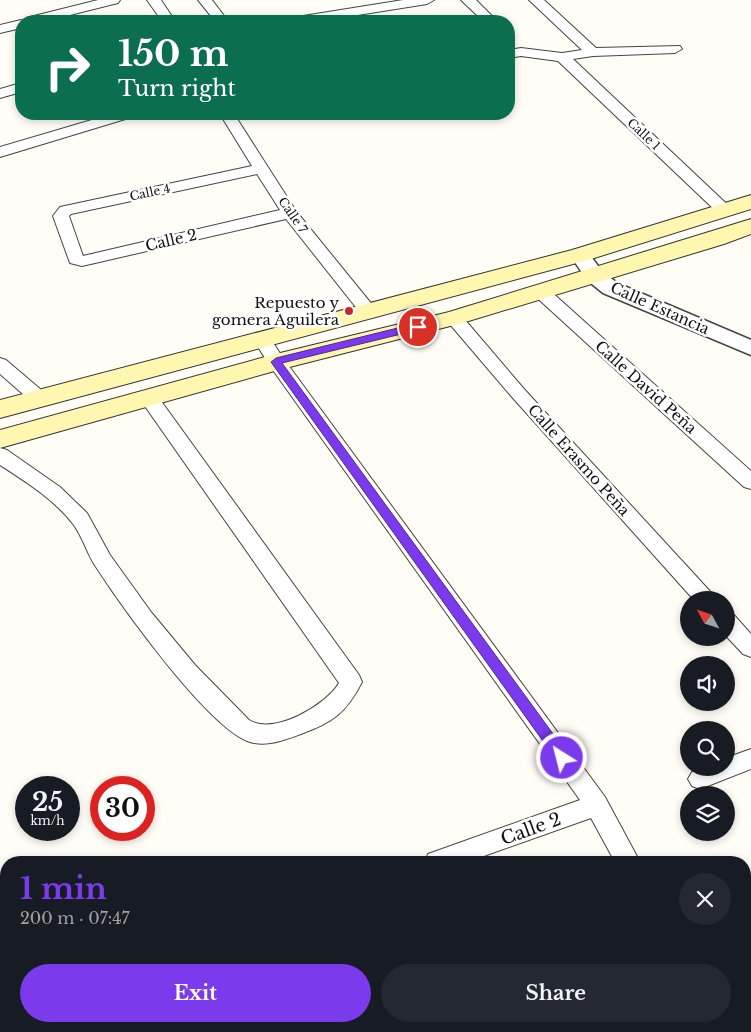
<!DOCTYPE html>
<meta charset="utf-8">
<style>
:root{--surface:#171b24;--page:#242831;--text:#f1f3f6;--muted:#9ea1a6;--accent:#7c3aed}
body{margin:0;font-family:"Libre Baskerville",serif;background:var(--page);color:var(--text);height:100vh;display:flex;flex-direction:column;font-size:19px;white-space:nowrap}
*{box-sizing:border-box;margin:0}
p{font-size:16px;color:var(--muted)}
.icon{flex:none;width:28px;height:28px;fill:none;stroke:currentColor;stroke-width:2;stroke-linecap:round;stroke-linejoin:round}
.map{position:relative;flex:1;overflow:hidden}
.panel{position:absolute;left:0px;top:856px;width:751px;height:176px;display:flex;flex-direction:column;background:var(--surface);border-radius:20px 20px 0 0;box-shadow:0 2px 8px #0003}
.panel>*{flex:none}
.banner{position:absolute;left:15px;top:15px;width:500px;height:105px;border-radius:20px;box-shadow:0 2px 8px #0003;background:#0b6e4f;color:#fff;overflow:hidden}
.needle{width:32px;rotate:310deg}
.fabs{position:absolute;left:680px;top:591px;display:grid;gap:10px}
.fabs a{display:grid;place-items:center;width:55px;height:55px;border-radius:50%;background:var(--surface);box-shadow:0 2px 8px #0003;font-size:25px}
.speed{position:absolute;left:15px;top:776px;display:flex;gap:10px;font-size:25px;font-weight:700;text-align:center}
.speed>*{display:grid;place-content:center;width:65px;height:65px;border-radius:50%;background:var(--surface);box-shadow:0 2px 8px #0003;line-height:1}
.speed small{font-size:12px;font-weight:400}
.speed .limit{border:8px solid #d22;background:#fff;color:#111}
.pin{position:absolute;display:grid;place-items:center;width:42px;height:42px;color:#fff;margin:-21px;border:2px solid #fff;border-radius:50%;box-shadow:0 1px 5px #0007}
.me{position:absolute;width:55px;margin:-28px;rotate:324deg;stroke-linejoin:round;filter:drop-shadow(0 0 4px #0008)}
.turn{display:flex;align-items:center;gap:18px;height:105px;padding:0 20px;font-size:22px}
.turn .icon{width:65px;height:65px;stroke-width:2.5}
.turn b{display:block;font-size:35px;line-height:42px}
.round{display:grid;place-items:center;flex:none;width:52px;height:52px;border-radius:26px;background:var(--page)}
.overview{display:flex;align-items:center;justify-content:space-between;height:85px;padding:0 20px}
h1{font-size:30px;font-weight:800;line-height:38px;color:var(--accent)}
.cta{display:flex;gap:10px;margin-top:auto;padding:10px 20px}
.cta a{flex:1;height:58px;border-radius:30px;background:var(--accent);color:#fff;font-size:20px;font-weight:800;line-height:58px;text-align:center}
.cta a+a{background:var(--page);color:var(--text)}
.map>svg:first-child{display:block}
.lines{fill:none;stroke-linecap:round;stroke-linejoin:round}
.minor-casing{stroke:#444;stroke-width:2}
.tertiary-casing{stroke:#444;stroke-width:3}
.secondary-casing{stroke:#333;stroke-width:2}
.minor{fill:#fff;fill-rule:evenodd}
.tertiary{fill:#fff;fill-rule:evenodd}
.secondary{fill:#fff6b0;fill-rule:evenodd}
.route{fill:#7c3aed;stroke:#51269a}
.poi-dot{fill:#c4262e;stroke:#fff;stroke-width:2}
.labels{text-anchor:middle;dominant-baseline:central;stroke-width:5;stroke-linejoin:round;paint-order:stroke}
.far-street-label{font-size:12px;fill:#111;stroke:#fff}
.street-label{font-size:15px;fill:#111;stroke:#fff}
.poi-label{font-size:15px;fill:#111;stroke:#fff;text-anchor:end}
.near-street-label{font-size:18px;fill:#111;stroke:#fff}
</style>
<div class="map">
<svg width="751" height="1032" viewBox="0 0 751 1032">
<rect width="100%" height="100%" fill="#fffdf5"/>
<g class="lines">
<g class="minor-casing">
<g id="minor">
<polygon points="98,0 120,0 118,3 46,21 21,21 21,28 0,33 0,25 21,20 24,21 26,18"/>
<polygon points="147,0 161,0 175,21 162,21"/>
<polygon points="198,0 212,0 228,21 215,21"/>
<polygon points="403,0 434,0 427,4 320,21 290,21 297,17"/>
<polygon points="461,0 476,0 497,21 483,21"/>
<polygon points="529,0 544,0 596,48 680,46 682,49 675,53 593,56 573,59 731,208 733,211 731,214 719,214 558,61 521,56 509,58 509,50 521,48 562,53 582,50"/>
<polygon points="21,83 21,92 0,98 0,89"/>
<polygon points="112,114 134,114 132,117 0,157 0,147"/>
<path d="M220,114h14l62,97 78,96 3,4 -3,4h-12l-76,-96 -204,47 -12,-3 -17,-47 7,-9 192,-41zM257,174l23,36 -197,46 -14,-40 2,-2z"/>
<polygon points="541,287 547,288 751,471 751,489 744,487 535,296 533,292 535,288"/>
<polygon points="454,312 460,314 524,389 718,600 694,600 512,397 448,322 445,318 448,314"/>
<polygon points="262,333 268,335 283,358 605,797 640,862 615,862 591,818 467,862 425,862 428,854 580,800 270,366 253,339 256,335"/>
<polygon points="0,358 6,360 46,394 48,398 46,402 39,404 32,402 0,374"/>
<path d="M149,392l7,2 203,281 3,7c-16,31 -29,40 -61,52 -16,6 -34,13 -51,8 -41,-13 -128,-135 -154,-175 -9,-13 -13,-30 -23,-43 -19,-25 -47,-42 -73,-59v-17l7,2 53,37 27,26 23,42 41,57 44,53 54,55c25,16 77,-15 90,-37l-197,-281 -2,-4 2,-4z"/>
<polygon points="726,613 734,615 751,634 751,657 743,654 726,636"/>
<polygon points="751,749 751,769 700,789 692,786 688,779 692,772 702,768 726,768 726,758"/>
<polygon points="525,1026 564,1026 562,1032 523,1032"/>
<polygon points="702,1026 730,1026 732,1032 704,1032"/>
</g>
</g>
<g class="tertiary-casing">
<polygon id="tertiary" points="580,249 587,251 601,270 617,283 751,340 751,355 603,293 587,280 570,255 573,251"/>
</g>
<g class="secondary-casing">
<g id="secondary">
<polygon points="751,195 751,209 588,260 0,418 0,400 572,250"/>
<polygon points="751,219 751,234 724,244 462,323 278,370 0,448 0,430 276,354 449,312"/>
</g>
</g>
<use href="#minor" class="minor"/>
<use href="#tertiary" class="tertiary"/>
<use href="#secondary" class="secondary"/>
</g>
<polygon class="route" points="418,323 422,324 422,329 282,363 567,753 569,758 567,762 558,762 271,362 276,358"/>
<circle class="poi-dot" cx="349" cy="311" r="5"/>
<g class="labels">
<g class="far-street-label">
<text transform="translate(644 134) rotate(43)">Calle 1</text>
<text transform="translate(150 192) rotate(-12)">Calle 4</text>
<text transform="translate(293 215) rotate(55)">Calle 7</text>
</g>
<g class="street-label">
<text transform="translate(171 240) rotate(-13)">Calle 2</text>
<text transform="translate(660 308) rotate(24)">Calle Estancia</text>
<text transform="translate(646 387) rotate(42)">Calle David Peña</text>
<text transform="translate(579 460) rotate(48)">Calle Erasmo Peña</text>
</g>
<g class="poi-label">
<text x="339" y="302">Repuesto y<tspan x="339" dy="17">gomera Aguilera</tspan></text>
</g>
<g class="near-street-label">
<text transform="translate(531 829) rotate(-20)">Calle 2</text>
</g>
</g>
</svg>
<div class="fabs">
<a><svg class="needle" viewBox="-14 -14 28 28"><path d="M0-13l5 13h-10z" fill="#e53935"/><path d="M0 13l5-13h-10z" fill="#9ea1a6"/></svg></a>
<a><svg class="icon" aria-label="sound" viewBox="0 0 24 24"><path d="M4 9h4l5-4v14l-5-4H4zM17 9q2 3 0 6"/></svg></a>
<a><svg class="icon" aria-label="search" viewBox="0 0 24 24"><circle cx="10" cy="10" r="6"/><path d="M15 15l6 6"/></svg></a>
<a><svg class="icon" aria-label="layers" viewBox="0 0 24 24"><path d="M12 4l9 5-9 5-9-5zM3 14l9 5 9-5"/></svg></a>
</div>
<div class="speed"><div>25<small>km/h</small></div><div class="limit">30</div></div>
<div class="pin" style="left:418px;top:327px;background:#d93025"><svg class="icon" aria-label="arrive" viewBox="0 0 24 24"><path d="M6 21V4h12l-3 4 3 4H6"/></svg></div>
<svg class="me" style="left:562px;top:758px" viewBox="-20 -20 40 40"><circle r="17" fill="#7c3aed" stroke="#fff" stroke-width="3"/><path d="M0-11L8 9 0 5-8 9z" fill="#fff"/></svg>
<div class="banner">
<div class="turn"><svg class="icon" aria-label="right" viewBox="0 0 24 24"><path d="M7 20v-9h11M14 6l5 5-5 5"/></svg><div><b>150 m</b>Turn right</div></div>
</div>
<section class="panel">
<div class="overview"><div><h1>1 min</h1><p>200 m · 07:47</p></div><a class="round"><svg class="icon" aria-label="close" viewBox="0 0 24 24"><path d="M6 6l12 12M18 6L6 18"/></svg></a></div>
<div class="cta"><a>Exit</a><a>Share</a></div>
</section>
</div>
